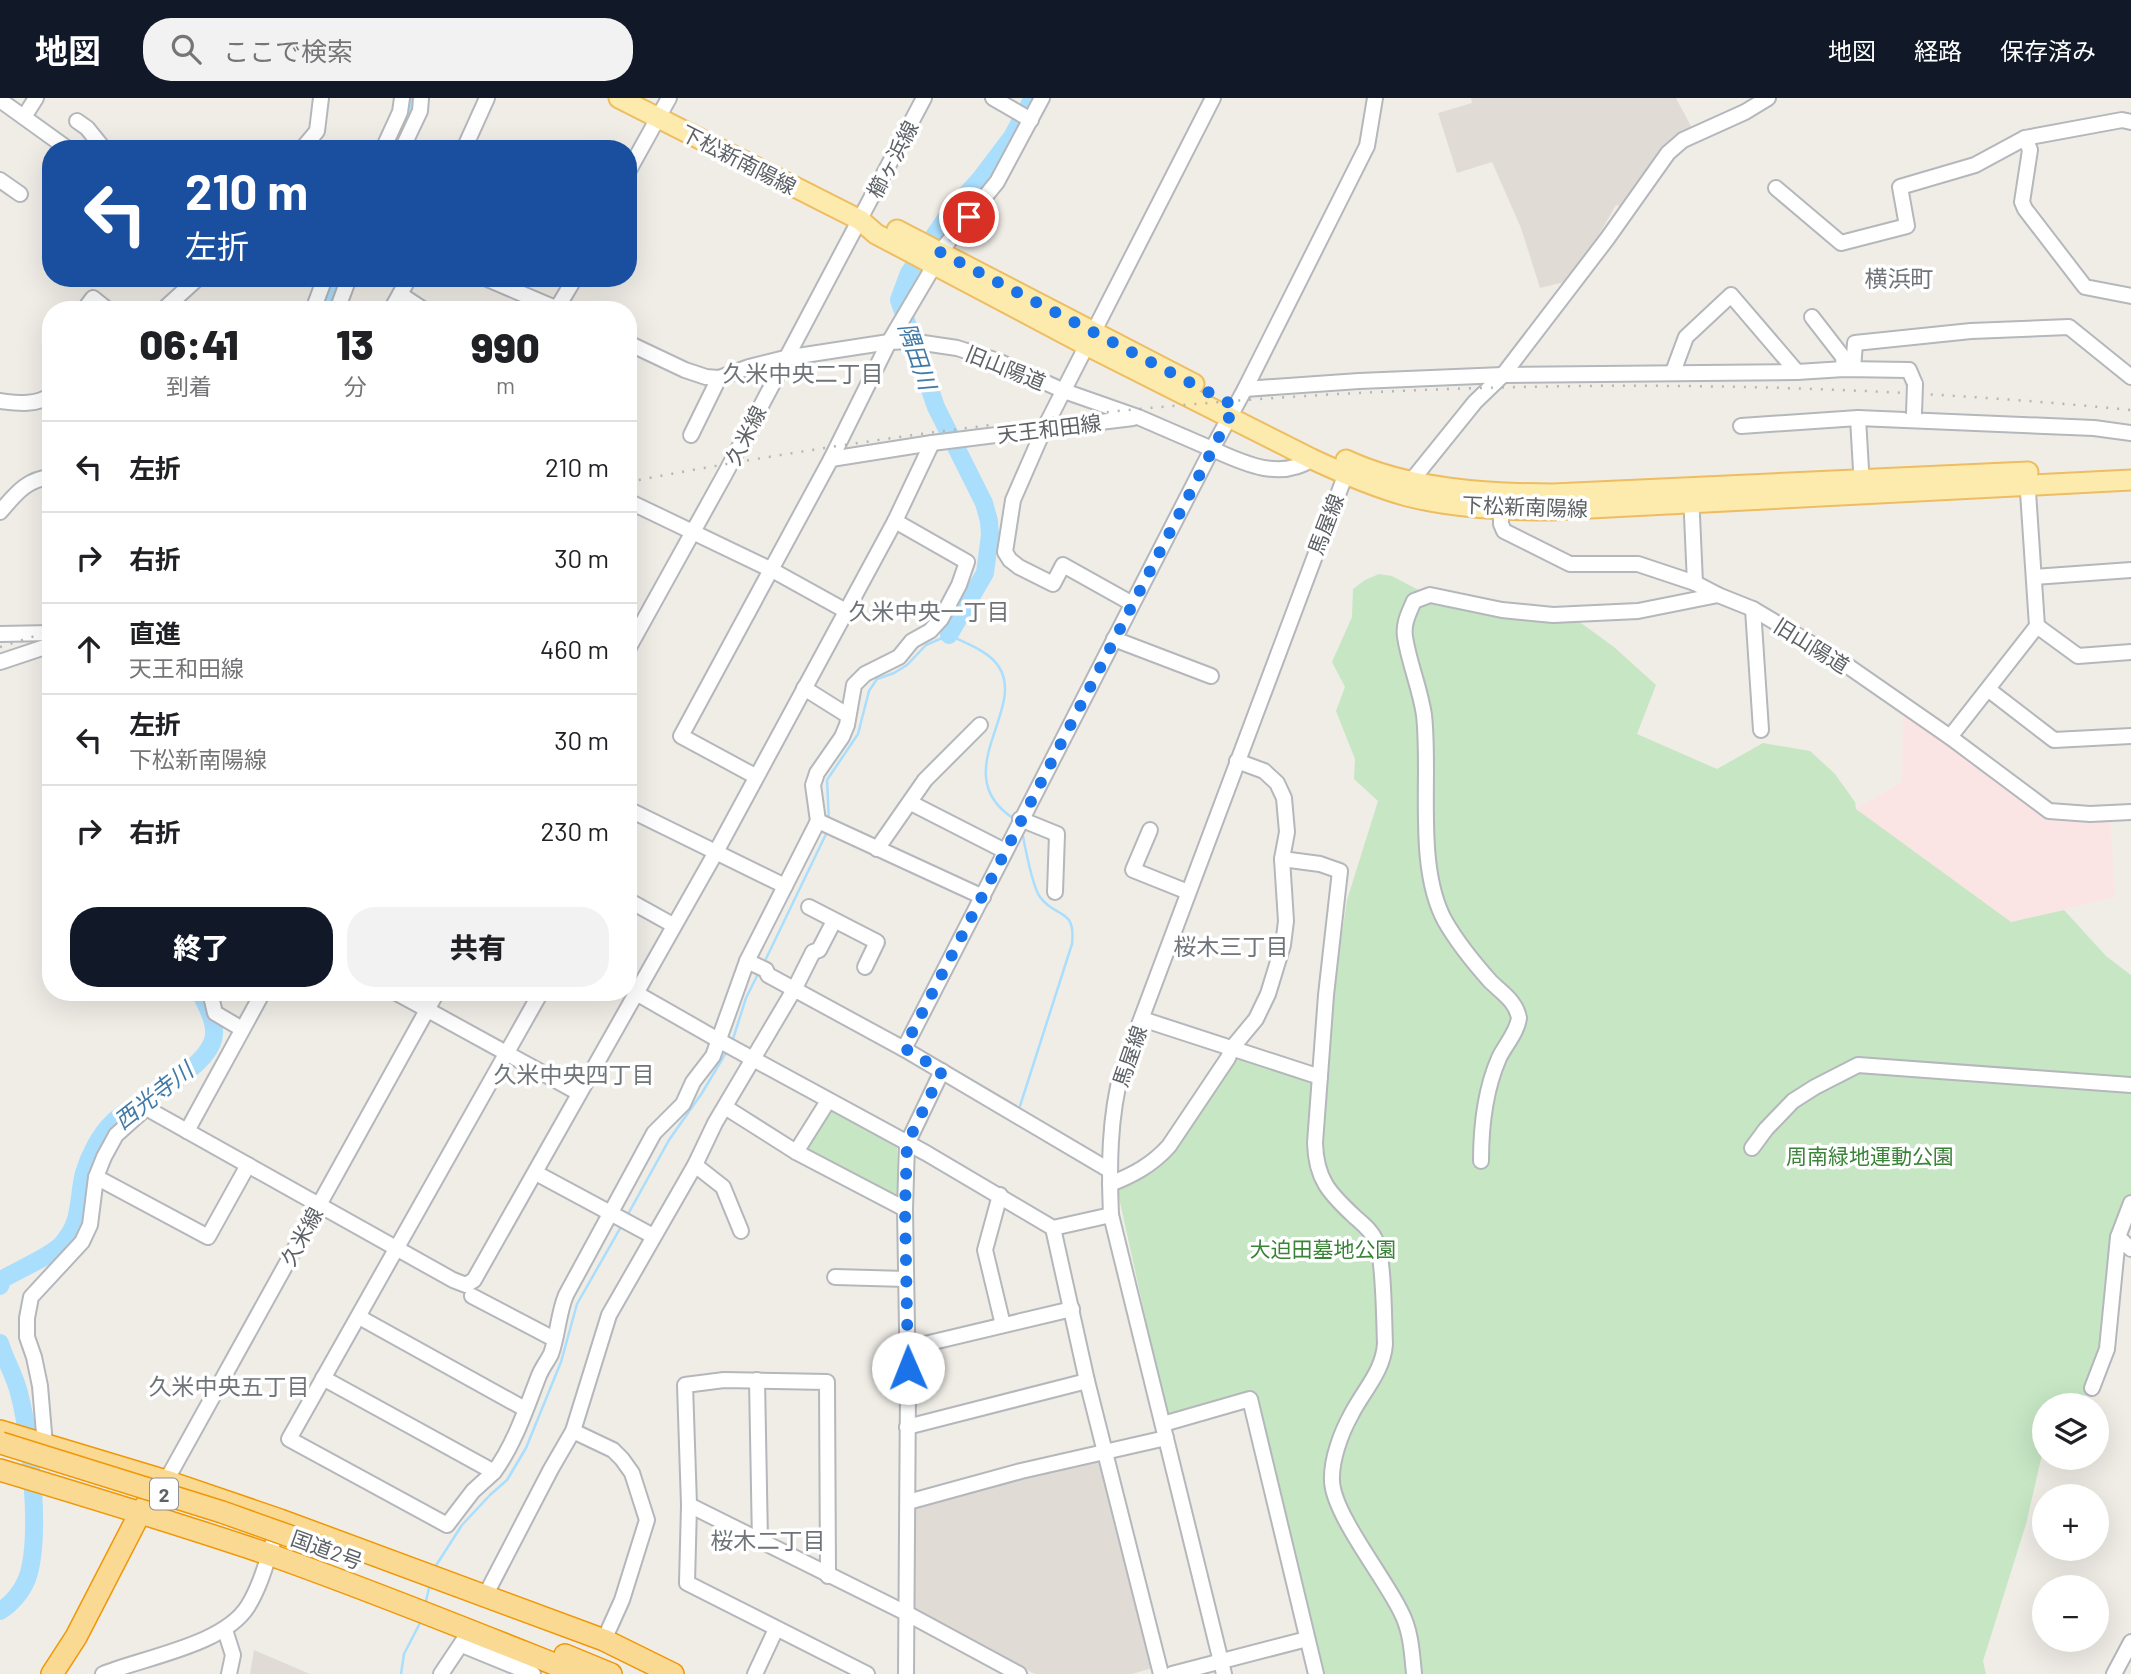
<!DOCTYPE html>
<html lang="ja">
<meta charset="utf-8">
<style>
:root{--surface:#fff;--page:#f2f2f2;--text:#202124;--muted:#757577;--line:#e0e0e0;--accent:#111827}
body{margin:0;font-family:Barlow,"Noto Sans JP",sans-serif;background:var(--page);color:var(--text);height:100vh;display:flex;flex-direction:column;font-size:26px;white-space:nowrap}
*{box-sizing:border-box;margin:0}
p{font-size:23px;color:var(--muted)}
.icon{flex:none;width:38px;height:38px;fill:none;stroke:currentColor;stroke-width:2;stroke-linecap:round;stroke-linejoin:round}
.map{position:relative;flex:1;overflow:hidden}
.side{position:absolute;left:42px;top:203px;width:595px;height:700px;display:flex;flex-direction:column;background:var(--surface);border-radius:28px;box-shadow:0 7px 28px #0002}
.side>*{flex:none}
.top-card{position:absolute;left:42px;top:42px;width:595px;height:147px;border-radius:28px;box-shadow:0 7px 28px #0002;background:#1a4fa0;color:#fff;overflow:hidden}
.buttons{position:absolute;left:2032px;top:1295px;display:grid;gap:14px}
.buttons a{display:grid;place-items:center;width:77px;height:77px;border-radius:50%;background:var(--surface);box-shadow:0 7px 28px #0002;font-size:35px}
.pin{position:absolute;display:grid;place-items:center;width:60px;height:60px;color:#fff;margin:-30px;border:4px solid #fff;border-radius:50%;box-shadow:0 2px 7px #0007}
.me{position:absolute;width:77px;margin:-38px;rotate:359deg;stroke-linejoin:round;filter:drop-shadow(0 0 5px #0008)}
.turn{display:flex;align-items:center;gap:24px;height:147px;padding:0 28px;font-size:32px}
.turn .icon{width:91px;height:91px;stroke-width:2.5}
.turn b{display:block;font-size:49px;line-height:60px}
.eta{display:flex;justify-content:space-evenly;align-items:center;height:119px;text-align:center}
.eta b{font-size:42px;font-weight:800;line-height:49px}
.cta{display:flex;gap:14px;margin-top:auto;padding:14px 28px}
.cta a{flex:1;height:80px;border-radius:28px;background:var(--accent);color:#fff;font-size:28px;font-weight:800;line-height:80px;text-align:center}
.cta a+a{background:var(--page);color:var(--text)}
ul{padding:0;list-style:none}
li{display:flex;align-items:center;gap:21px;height:91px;padding:0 28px;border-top:2px solid var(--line)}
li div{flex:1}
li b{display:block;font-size:26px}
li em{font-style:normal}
header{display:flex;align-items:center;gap:42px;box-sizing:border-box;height:98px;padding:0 35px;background:var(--accent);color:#fff}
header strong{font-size:33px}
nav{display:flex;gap:38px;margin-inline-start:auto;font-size:24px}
.search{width:490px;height:63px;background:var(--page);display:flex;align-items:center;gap:18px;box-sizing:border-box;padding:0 24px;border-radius:28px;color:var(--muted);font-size:26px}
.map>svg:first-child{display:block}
.education{fill:#e0dcd5}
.medical{fill:#fbe5e4}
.green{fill:#c6e6c4}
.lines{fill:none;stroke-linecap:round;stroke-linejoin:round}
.stream{stroke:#aadefd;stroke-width:2.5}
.river{stroke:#aadefd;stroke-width:18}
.minor-casing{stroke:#b4b7bb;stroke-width:18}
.major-casing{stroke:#eebd61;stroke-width:23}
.highway-casing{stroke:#f19706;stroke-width:24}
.minor{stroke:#fff;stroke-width:14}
.major{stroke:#fdebae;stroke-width:19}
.highway{stroke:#fad993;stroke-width:21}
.rail{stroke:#b5b6b6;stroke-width:2.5;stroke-dasharray:2 9;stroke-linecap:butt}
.minor-bridge-casing{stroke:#b4b7bb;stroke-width:18;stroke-linecap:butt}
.highway-bridge-casing{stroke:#f19706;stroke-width:24;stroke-linecap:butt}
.minor-bridge{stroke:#fff;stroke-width:14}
.highway-bridge{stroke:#fad993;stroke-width:21}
.route{stroke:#1a73e8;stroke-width:12;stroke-dasharray:0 21.6}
.labels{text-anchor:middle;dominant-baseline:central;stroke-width:7;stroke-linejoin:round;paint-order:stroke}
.shield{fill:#fff;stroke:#8e9194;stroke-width:2}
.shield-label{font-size:19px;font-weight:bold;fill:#5e6266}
.street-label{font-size:21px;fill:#5e6266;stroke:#fff}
.park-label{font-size:21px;fill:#398437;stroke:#fff}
.neighbourhood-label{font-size:23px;fill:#6f7478;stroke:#fff}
.water-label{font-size:23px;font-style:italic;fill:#427aa7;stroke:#fff}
</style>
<header>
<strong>地図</strong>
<div class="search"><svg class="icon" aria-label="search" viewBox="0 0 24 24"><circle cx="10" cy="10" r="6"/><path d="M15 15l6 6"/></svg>ここで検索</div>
<nav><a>地図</a><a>経路</a><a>保存済み</a></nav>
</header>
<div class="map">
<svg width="2131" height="1576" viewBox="0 0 2131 1576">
<rect width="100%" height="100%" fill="#f0ede7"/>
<g class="education">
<polygon points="1471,0 1676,0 1693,32 1646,72 1624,110 1616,107 1573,182 1540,190 1521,130 1492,64 1457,75 1438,15 1472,5"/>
<polygon points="1105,1360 1153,1570 1132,1576 1035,1576 914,1515 915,1406"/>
<polygon points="254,1552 310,1576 250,1576"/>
</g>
<polygon class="medical" points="1903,611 2049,717 2110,714 2115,799 2011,824 1856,711 1902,684"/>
<g class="green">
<polygon points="1379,476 1392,478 1426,496 1570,517 1614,549 1656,587 1637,636 1717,671 1763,645 1810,653 1835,676 1855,704 1856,711 2011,824 2064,812 2106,858 2131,877 2131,1105 2107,1253 2088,1296 2072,1305 2076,1307 2044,1307 2044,1348 2026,1426 1983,1563 1986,1576 1316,1576 1251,1302 1168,1322 1116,1086 1140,1079 1232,953 1319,982 1347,802 1378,703 1354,681 1355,661 1336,613 1345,589 1332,564 1352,519 1353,491 1365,482"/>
<polygon points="830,1011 897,1049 899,1103 806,1050"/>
</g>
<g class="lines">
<g class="stream">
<path d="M829,724l-2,-42 31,-46 11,-43 8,-12 17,-6 13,-8 19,-20 23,-10c16,8 40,16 50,32 28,43 -55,109 17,153"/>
<polyline points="763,867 827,734"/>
<polyline points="732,944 746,900 758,876"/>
<path d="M1020,1008l52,-162c4,-37 -16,-25 -32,-47 -8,-11 -15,-50 -18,-66"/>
<polyline points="627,1118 669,1042 702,995 727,953"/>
<polyline points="435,1469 462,1427 490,1397 507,1382 526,1350 561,1264 577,1206 622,1127"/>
<polyline points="425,1507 430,1486"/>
<polyline points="401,1576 404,1556 421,1523"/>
</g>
<g class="river">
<polyline points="392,51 409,17 409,0"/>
<polyline points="329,212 339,180"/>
<polyline points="949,537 985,475 990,437 989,423 984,405 936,309 899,202 909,175 951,113 981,80 1012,39 1033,0"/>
<path d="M0,1188l3,-7c15,-9 45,-22 56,-32 24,-24 18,-46 25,-74 5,-17 16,-39 29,-51 26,-25 85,-46 99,-79 7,-17 -5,-36 -12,-51"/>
<path d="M0,1245c5,17 15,33 19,50 11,42 23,145 8,186 -5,12 -15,25 -27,32"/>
</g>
<g class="minor-casing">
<g id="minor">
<polyline points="993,0 1031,22"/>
<polyline points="0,2 68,51"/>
<polyline points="24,19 36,0"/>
<polyline points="77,23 87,30 104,51"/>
<polyline points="2131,24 2122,22 2025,40 2030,52 2022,104 2025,111 2085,189 2131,198"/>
<polyline points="302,51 317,33 321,0"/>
<polyline points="383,51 400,14 402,0"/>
<polyline points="402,51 420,13 421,0"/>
<polyline points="464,51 487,0"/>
<polyline points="628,74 669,0"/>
<polyline points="0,82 20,96"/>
<polyline points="1776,90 1841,145 1907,128 1900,89 1975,67 2025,40"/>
<polyline points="940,154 997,84 1042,0"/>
<polyline points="485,180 560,212"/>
<polyline points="400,196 424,212"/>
<polyline points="84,212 93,200 108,212"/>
<polyline points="163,212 198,180"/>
<polyline points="313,212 325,180"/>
<polyline points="337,212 349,180"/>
<polyline points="391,212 409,180"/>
<polyline points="556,212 575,180"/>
<polyline points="1812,219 1843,259 1844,271"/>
<polyline points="628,245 685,272 706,279 719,280 749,269 785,260 889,244 910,243 957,250 998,263 1064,293 1138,319 1212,351 1245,291 1367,48 1375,0"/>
<polyline points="1853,271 1855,245 1971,233 2069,229 2131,279"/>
<polyline points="1673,274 1686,239 1731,197 1797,274"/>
<polyline points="1245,291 1359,283 1503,277 1797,274 1844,271 1909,272 1915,286"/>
<path d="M0,303c17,2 36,5 51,-6"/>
<polyline points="1858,320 1862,389"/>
<polyline points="1741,328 1858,320 2094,330 2131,335"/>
<polyline points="691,337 719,280"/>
<polyline points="831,361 932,345 1133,320"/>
<polyline points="1412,382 1475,304 1503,277 1607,141 1668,55 1683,42 1745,14 1768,0"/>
<polyline points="1691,395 1695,485"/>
<polyline points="1501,401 1501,426 1504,433 1570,466 1638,466 1695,485 1718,497 1753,511 1842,564 1950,639 2049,713 2090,716 2131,714"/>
<polyline points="628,403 772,472 846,513"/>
<path d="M0,414c15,-17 26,-33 51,-35"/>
<polyline points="2034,479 2131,472"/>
<polyline points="1131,505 1063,467 1053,486 1019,469 1010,462 1005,454 1013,402 1044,331 1213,0"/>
<polyline points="1753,511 1761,632"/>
<polyline points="2037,528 2078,558 2131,554"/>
<polyline points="0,536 51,535"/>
<polyline points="1114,541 1211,578"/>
<polyline points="628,551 725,376 924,0"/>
<polyline points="0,564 51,547"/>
<polyline points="804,590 847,617"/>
<polyline points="1989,592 2054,642 2131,638"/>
<polyline points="1950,639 2037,528 2027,379"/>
<polyline points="755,678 681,638 831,361 889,244 935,166"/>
<polyline points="911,705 1005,753"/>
<polyline points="628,711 785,788"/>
<polyline points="1020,721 1057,736 1055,794"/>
<polyline points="818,723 813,687 817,675 842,639 847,627 854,587 865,576 899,559 912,543 930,533 941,521 959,487 967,464 895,423"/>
<polyline points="1150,732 1133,772 1188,794"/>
<polyline points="877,751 925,682 980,627"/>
<path d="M1282,761l38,5 20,7 -14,124 -11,148c1,36 14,50 40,74 8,7 17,14 21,24 8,16 8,81 9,103 -2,28 -22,47 -34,71 -10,18 -20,45 -19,66 1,33 53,97 69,131 10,19 11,41 13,62"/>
<polyline points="628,802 673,827"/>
<polyline points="809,809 877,844 865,869"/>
<polyline points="747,863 766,872 768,877 904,951 1109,1072"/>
<polyline points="210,894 215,915 242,931"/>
<polyline points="395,894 579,995"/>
<polyline points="636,895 720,943 926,1055 1053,1130 1111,1117"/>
<polyline points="1142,921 1320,979"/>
<path d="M904,951l308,-600c31,14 68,32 100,10"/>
<polyline points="725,1009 796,1054 905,1111"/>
<polyline points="187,1033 263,894"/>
<polyline points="1752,1050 1766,1031 1793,1003 1815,989 1858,967 2131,987"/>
<polyline points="796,1054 828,1003"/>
<path d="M1481,1063c0,-34 4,-71 18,-103 6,-13 18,-25 20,-40 -3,-17 -17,-25 -29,-37 -16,-18 -33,-39 -45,-60 -30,-55 -14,-143 -21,-206 -4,-27 -15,-52 -19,-78 -2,-14 4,-24 9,-36l16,-6 72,15 51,5 85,-4 80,-16"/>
<polyline points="695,1067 723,1089 741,1133"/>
<polyline points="536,1075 653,1138"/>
<polyline points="96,1079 208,1139 248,1067"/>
<path d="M1110,1086c23,-9 42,-19 59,-38l59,-88 4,-10 24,-29 12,-25 15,-49 3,-24 -4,-62 5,-27 -3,-34 -7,-15 -13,-12 -27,-10"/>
<polyline points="1000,1097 985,1152 1003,1227"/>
<polyline points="1053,1130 1087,1283 1161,1576"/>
<polyline points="2118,1139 2131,1151"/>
<polyline points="835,1179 906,1181"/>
<polyline points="472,1198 554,1241"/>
<polyline points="359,1219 525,1311"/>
<polyline points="908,1250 1072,1211"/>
<path d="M323,1280l171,94c20,-27 32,-63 44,-94 3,-9 9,-16 13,-24 7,-19 7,-40 15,-59l88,-162 29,-29 10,-22 20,-26 34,-95 71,-140 165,76"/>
<polyline points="757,1282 760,1444"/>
<polyline points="2092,1290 2107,1251 2118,1139 2131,1105"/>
<polyline points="1163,1326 1250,1301 1316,1576"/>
<polyline points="907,1329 1087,1283"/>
<polyline points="573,1333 613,1352 622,1361 632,1375 647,1422 622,1502 604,1542"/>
<polyline points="45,1347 40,1288 34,1259 27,1239 27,1220 31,1199 82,1144 90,1127 96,1079 104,1059 116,1037 146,1010 453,1182 466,1187 474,1182 716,754 895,423 932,345"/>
<polyline points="494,1374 473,1393 447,1427 289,1341 541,894"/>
<polyline points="166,1383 437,894"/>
<polyline points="908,1404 1021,1373 1166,1340"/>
<polyline points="689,1407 906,1515 1019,1576"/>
<polyline points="828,1478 827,1284 724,1282 685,1287 689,1407 687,1485 867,1576"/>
<polyline points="485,1498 551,1371 573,1333 609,1217 695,1067 715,1025 795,890 813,854 819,852 834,823"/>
<polyline points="225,1532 233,1557 229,1576"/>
<polyline points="462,1547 533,1576"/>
<path d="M103,1576c42,-17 121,-29 145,-68 15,-24 21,-55 31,-81"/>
<polyline points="441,1576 465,1540"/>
<polyline points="755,1576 776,1531"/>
<polyline points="906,1576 908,1290 905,1111 907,1046 942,973"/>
<polyline points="1172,1576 1307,1541"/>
<path d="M1224,1576l-113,-459c-2,-48 -2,-97 11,-145l226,-602"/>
<polyline points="2114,1576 2131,1544"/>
</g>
</g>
<g class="major-casing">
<g id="major">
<path d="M619,0l241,122 16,14 210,111 226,114c30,14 62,28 95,37 48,12 97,14 145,14l579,-30"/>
<polyline points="897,132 1194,286"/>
<path d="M1346,362c62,29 140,34 207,34l475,-22"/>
</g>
</g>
<g class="highway-casing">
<g id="highway">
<polyline points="0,1333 166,1383 280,1422 604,1542 673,1576"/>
<path d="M0,1372c90,27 179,54 268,84 105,37 208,79 311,120"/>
<polyline points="565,1557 611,1576"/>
<polyline points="52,1576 76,1539 140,1415 147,1406"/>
</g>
</g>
<use href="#minor" class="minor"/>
<use href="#major" class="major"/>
<use href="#highway" class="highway"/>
<g class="rail">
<path d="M628,384c495,-95 1001,-121 1503,-72"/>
<polyline points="0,549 51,533"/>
</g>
<g class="minor-bridge-casing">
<polyline id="minor-bridge" points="1914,316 1915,286"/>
</g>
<g class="highway-bridge-casing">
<polyline id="highway-bridge" points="1,1345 222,1414 326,1451"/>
</g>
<use href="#minor-bridge" class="minor-bridge"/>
<use href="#highway-bridge" class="highway-bridge"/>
</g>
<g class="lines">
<polyline class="route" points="908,1270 905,1111 907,1046 942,973 904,950 1235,308 940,154 969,119"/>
</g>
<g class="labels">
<rect class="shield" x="150" y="1380.5" width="28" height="31" rx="5"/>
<g class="shield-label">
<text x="164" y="1396">2</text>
</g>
<g class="street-label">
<text transform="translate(739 61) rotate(27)">下松新南陽線</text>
<text transform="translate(892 61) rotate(-62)">櫛ヶ浜線</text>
<text transform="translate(1006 269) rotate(22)">旧山陽道</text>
<text transform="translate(1049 330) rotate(-7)">天王和田線</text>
<text transform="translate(745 337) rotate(-63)">久米線</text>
<text transform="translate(1525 408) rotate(2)">下松新南陽線</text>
<text transform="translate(1325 426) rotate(-69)">馬屋線</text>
<text transform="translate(1812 547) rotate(32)">旧山陽道</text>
<text transform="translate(1129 958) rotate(-71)">馬屋線</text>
<text transform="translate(301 1138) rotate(-61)">久米線</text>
<text transform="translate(327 1451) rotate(20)">国道2号</text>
</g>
<g class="park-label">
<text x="1870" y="1057">周南緑地運動公園</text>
<text x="1323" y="1150">大迫田墓地公園</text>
</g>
<g class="neighbourhood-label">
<text x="1899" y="180">横浜町</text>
<text x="803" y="275">久米中央二丁目</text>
<text x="929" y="513">久米中央一丁目</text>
<text x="1231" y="848">桜木三丁目</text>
<text x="574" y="976">久米中央四丁目</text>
<text x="229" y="1288">久米中央五丁目</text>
<text x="768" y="1442">桜木二丁目</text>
</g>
<g class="water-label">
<text transform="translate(918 258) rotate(71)">隅田川</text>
<text transform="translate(153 997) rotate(-38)">西光寺川</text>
</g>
</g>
</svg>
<div class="buttons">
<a><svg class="icon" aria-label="layers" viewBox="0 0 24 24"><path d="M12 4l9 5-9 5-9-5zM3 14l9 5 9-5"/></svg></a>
<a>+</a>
<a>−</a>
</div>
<div class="pin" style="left:969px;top:119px;background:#d93025"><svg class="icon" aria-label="arrive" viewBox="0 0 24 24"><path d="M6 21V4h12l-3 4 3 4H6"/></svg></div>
<svg class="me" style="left:908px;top:1270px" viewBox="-20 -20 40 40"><circle r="19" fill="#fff"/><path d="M0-13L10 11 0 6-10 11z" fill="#1a73e8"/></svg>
<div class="top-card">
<div class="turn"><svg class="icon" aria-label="left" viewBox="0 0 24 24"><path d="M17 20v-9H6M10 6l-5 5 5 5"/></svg><div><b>210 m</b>左折</div></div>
</div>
<section class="side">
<div class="eta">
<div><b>06:41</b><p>到着</p></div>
<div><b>13</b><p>分</p></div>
<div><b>990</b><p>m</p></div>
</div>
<ul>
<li><svg class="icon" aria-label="left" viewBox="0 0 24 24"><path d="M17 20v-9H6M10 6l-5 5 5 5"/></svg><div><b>左折</b></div><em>210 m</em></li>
<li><svg class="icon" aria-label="right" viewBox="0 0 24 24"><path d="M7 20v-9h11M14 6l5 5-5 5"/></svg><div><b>右折</b></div><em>30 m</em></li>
<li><svg class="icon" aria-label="ahead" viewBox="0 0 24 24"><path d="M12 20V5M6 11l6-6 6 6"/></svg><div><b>直進</b><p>天王和田線</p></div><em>460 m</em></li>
<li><svg class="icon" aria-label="left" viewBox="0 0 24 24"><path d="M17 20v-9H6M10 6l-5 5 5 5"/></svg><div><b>左折</b><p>下松新南陽線</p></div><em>30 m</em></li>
<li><svg class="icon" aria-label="right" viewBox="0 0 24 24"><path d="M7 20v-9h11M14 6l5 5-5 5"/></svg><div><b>右折</b></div><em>230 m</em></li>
</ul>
<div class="cta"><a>終了</a><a>共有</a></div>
</section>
</div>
